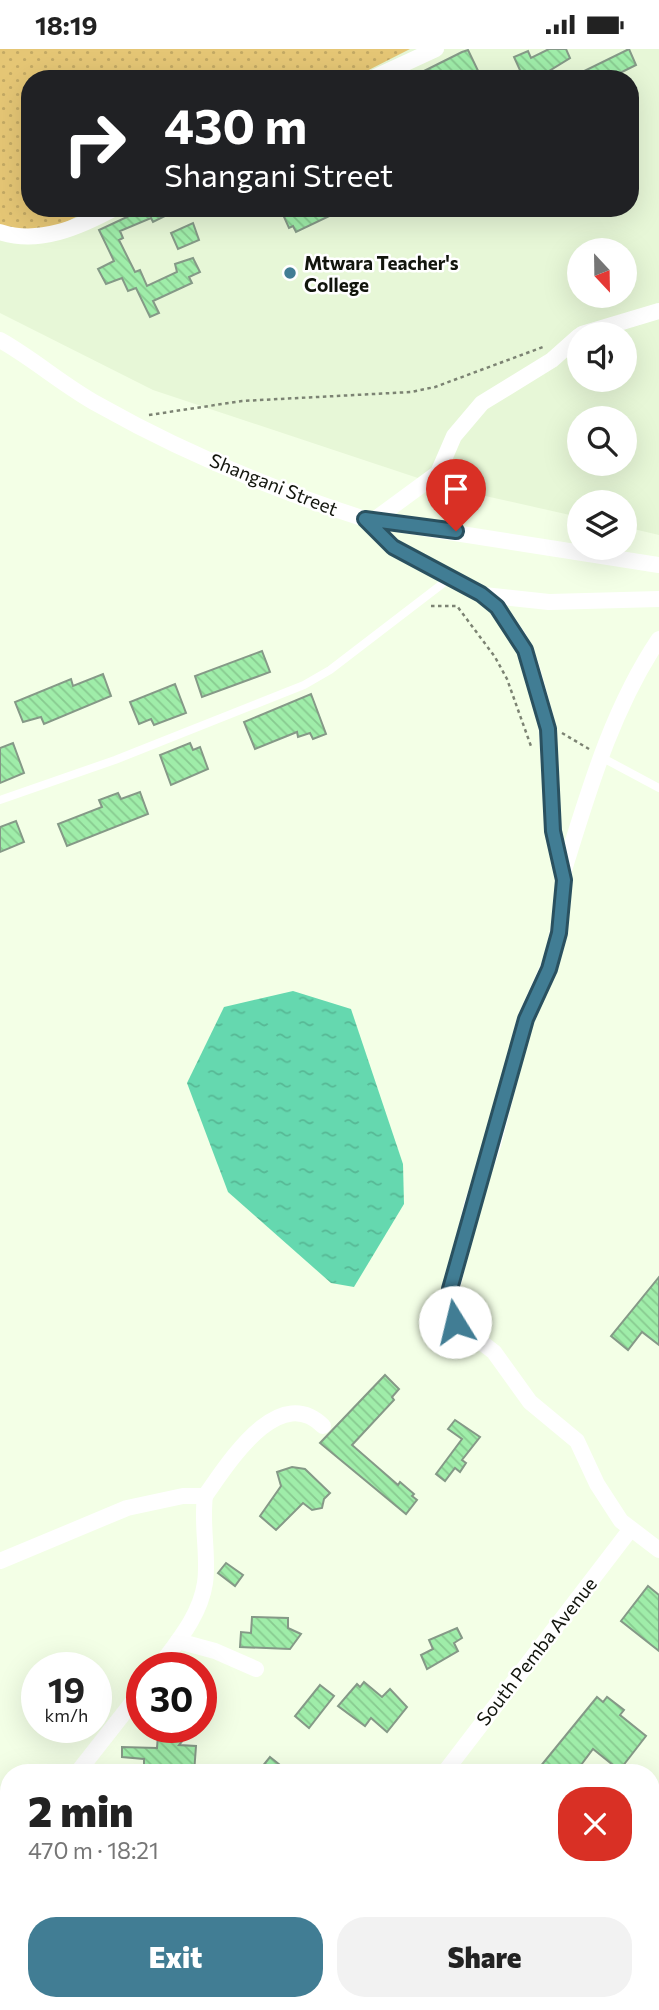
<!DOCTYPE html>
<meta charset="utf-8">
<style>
:root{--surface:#fff;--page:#f2f2f2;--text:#222;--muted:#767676;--accent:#417d94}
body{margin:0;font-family:Commissioner,sans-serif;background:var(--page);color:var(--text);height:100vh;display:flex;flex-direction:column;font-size:26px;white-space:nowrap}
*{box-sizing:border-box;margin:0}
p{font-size:23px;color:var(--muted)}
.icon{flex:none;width:38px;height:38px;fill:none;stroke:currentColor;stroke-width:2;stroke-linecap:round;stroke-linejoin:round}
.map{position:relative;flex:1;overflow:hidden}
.sheet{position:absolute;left:0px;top:1715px;width:660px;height:247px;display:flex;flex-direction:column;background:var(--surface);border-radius:28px 28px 0 0;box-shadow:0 7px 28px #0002}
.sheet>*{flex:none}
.top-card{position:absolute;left:21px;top:21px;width:618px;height:147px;border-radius:28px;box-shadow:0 7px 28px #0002;background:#202124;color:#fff;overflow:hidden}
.needle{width:46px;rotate:158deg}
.controls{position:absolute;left:567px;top:189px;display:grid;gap:14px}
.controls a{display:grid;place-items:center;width:70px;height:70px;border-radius:50%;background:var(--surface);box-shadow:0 7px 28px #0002;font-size:35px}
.speed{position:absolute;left:21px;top:1603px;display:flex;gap:14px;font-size:35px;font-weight:700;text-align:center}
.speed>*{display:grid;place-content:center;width:91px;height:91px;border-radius:50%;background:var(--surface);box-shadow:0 7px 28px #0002;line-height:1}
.speed small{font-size:18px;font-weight:400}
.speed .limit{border:10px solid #d22;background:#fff;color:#111}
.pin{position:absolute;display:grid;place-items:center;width:60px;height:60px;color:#fff;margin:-72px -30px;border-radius:50% 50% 50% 0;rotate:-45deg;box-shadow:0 0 7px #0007}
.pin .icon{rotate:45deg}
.me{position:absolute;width:77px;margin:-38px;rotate:351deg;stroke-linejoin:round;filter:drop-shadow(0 0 5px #0008)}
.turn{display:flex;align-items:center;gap:24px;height:147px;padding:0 28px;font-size:32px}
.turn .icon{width:91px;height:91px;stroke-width:2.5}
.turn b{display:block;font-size:49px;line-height:60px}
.round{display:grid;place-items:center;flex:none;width:74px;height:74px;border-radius:28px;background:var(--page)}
.summary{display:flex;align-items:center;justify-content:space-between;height:119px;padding:0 28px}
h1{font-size:42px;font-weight:800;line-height:52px}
.action{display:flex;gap:14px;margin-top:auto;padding:14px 28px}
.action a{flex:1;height:80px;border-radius:28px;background:var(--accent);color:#fff;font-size:28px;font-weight:800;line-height:80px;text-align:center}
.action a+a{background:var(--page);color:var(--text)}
.status{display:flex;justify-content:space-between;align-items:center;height:49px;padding:0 35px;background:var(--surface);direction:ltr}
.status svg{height:19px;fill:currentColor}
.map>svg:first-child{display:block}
.built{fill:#e7f7d7;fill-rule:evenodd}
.park{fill:url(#park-dots)}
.water{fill:url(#water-ripples)}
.building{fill:url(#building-back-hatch);stroke:#859987;stroke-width:2}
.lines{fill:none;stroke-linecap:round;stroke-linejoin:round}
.path{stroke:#7c8373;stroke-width:2.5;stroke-dasharray:3.5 3.5;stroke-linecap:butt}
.lane{stroke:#fff;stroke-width:8}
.street{stroke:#fff;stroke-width:16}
.route-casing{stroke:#2a5160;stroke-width:18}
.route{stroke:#417d94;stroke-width:12}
.poi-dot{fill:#417d94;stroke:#fff;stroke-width:2.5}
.labels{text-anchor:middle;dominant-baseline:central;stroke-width:5;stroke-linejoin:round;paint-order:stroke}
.poi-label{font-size:19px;font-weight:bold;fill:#12150d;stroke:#fff;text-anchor:start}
.street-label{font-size:19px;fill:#12150d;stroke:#fff}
</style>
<div class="status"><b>18:19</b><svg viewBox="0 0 49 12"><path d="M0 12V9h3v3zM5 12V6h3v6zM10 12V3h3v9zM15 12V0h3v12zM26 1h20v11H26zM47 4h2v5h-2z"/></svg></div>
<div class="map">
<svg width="659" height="1961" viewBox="0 0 659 1961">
<defs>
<pattern id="park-dots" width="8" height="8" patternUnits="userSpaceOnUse" patternTransform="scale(1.75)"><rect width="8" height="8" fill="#e5c675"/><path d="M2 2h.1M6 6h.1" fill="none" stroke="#c3a964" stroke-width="1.8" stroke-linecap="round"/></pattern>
<pattern id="water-ripples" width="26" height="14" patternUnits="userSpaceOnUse" patternTransform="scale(1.75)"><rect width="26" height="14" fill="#65d8af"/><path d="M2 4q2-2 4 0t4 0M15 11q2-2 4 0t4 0" fill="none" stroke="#57b895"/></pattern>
<pattern id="building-back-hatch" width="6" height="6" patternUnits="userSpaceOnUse" patternTransform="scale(1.75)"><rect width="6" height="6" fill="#9feda9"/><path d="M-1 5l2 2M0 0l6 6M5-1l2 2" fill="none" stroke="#88ca90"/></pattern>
</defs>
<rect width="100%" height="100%" fill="#f3ffe6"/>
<path class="built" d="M0,0h659v486l-34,-8v-25h-46v15l-134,-30 -292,-97 -153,-77zM30,30h600v129h-600zM579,201h46v46h-46zM579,285h46v46h-46zM579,369h46v46h-46z"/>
<polygon class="park" points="0,0 410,0 351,30 30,30 30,159 93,159 47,183 0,177"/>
<polygon class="water" points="293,942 351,960 403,1115 404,1155 354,1238 331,1234 228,1143 187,1034 224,958"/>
<g class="building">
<polygon points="549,0 566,0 570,9 536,30 524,30 514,8 528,2 531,9"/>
<polygon points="629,0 636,16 608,30 568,30"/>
<polygon points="468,1 482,30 408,30 462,3"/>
<polygon points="146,159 181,159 153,173 151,169 120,182 123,189 119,191 135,223 140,221 147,237 177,223 175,215 193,209 200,223 189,228 192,234 153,252 159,264 150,268 136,239 128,242 122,229 106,235 98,220 114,212 99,181"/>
<polygon points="280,159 346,159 296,183 293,177 289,179"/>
<polygon points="193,174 199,191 178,200 171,184"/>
<polygon points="262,602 270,623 202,648 195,627"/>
<polygon points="103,625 111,647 44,675 41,668 23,673 15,653 71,630 73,637"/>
<polygon points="175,635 186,664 154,676 151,670 139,675 130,653"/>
<polygon points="311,645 326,685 313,690 310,684 298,688 297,683 255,700 244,673"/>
<polygon points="13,694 24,724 0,734 0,699"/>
<polygon points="190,694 193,701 200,698 208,720 171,736 160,706"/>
<polygon points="140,743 148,765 67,797 58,775 102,758 99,751 118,744 121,750"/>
<polygon points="16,772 24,793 0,803 0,778"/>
<polygon points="659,1228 659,1296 642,1283 628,1301 611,1287"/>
<polygon points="385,1326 399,1340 392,1348 394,1351 352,1396 398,1436 400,1433 414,1445 412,1447 417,1451 406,1465 320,1394"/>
<polygon points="455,1371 480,1388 462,1411 466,1414 460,1423 455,1419 445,1432 436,1425 462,1390 448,1380"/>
<polygon points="292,1418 305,1420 330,1444 324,1450 322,1459 312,1461 303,1454 276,1481 260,1467 281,1437 277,1423"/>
<polygon points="226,1514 243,1526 235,1537 218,1524"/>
<polygon points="648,1537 659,1546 659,1602 621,1572"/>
<polygon points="252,1568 288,1569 288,1579 301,1585 290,1600 240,1598 241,1583 251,1584"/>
<polygon points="457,1579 462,1589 454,1594 458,1602 427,1620 421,1606 433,1600 429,1591"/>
<polygon points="364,1633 382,1648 390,1640 407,1658 387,1683 371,1669 365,1677 338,1657 357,1635 360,1638"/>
<polygon points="320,1636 334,1647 309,1679 295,1667"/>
<polygon points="597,1648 603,1653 607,1648 624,1661 620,1666 646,1687 622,1718 618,1720 593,1700 575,1724 535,1724"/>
<polygon points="158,1686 184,1690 179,1696 196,1697 194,1724 144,1716 144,1710 122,1708 122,1698 157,1699"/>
<polygon points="270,1708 290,1724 257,1724"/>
</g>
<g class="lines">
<g class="path">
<polyline points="149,366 242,352 411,343 435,338 543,298"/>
<polyline points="431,557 457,557 495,608 507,630 532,700"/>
<polyline points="562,684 589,700"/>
</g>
<g class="lane">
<polyline points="601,708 659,739"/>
<polyline points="0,751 115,711 304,636 330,621 450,529"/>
</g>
<g class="street">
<polyline points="371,30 436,0"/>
<path d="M0,183c39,13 80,-5 115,-24"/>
<polyline points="582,285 659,262"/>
<path d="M0,291c34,19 64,46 99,65 83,47 175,85 266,114l294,46"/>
<polyline points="365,470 393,498 481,545 497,558 519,589 531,616 546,670 553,782 564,823 561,865 553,907 525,970 493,1096 472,1155 447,1261 455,1273 494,1303 530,1353 577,1392 597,1435 621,1472 659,1501"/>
<polyline points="374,471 438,424 454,387 482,354 552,311 579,287"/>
<polyline points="484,546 549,553 659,550"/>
<path d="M564,821c25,-80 48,-161 95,-231"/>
<path d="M0,1512l127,-53 56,-12h22c23,-32 73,-114 118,-70"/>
<polyline points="178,1592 215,1602 256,1620"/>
<path d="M158,1619c19,-26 42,-52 47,-85 4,-28 -4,-57 0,-87"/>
<polyline points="77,1724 142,1641"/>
<polyline points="444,1724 630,1481"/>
<polyline points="0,1814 9,1804"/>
<polyline points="259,1961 265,1953"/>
</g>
</g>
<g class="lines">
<g class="route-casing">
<polyline id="route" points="455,1273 447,1261 450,1240 526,970 549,920 559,884 564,831 553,782 548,680 525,601 497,558 481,545 393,498 365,470 456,482"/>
</g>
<use href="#route" class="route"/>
</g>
<circle class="poi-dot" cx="290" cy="224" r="7"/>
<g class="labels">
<g class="poi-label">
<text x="304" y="213">Mtwara Teacher's<tspan x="304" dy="22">College</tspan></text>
</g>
<g class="street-label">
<text transform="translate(274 435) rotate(22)">Shangani Street</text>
<text transform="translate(536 1602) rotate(-52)">South Pemba Avenue</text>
</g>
</g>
</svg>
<div class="controls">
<a><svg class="needle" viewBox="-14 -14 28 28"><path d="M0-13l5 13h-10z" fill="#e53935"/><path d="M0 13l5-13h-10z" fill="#767676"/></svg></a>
<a><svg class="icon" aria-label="sound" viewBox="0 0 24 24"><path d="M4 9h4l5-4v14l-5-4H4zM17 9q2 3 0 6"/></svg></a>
<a><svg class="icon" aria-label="search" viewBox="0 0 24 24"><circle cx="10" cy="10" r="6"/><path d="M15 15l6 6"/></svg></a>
<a><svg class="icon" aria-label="layers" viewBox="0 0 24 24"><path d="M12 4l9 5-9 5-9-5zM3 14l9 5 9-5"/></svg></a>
</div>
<div class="speed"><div>19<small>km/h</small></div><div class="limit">30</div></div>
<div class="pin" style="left:456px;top:482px;background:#d93025"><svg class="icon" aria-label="arrive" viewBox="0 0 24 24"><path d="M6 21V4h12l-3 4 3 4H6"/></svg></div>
<svg class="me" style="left:455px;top:1273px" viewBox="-20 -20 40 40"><circle r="19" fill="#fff"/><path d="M0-13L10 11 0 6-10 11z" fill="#417d94"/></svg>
<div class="top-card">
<div class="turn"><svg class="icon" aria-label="right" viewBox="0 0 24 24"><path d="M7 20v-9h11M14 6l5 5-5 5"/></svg><div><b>430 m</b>Shangani Street</div></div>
</div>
<section class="sheet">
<div class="summary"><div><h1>2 min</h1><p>470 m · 18:21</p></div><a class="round" style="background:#d93025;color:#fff"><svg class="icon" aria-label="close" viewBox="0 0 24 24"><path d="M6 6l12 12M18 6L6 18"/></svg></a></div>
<div class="action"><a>Exit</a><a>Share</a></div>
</section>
</div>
